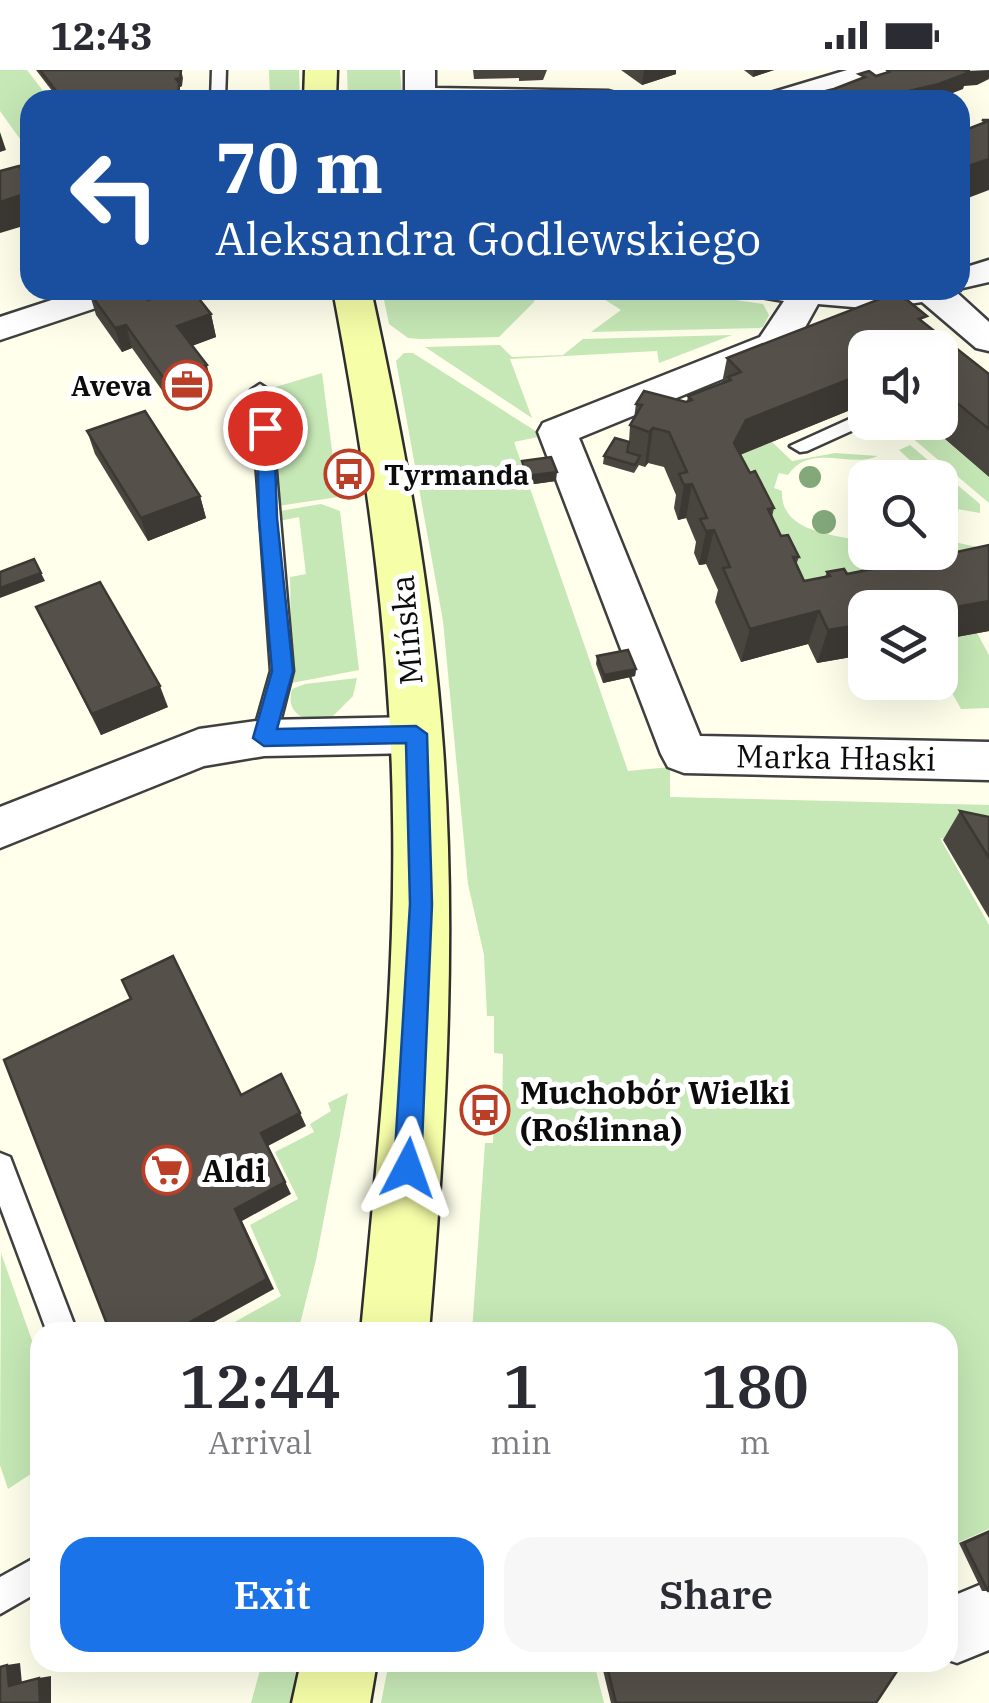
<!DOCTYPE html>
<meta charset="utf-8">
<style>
:root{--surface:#fff;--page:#f7f7f7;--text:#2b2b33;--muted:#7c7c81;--accent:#1a73e8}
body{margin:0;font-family:"IBM Plex Serif",serif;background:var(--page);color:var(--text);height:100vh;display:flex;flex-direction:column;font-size:38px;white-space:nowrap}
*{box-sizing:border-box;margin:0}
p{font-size:32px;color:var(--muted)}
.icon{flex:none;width:55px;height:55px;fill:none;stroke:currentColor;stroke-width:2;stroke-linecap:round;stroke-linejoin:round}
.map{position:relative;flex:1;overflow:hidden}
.panel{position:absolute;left:30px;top:1252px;width:928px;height:350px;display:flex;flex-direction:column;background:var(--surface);border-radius:30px;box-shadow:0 10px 40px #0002}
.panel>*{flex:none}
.guide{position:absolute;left:20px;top:20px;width:950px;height:210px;border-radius:30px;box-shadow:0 10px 40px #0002;background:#1a4fa0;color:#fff;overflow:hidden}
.buttons{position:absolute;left:848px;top:260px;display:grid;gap:20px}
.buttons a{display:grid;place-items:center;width:110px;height:110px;border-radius:20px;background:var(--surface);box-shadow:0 10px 40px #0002;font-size:50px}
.pin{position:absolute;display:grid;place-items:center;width:85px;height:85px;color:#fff;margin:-42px;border:5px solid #fff;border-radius:50%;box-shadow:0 2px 10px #0007}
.me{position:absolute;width:110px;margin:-55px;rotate:4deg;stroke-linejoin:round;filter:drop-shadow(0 0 8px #0008)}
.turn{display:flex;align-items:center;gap:35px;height:210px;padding:0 30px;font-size:45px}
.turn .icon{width:130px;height:130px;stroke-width:2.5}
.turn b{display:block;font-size:70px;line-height:85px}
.eta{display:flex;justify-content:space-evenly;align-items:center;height:170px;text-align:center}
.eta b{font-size:60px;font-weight:600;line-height:70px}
.cta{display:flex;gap:20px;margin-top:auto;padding:20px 30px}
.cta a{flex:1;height:115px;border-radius:30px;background:var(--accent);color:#fff;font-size:40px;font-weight:600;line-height:115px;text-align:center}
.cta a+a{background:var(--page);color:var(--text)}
.status{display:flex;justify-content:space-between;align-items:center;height:70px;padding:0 50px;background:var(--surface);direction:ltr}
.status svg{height:28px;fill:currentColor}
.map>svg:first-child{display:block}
.green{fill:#c6e8b6}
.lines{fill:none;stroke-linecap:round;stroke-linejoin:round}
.lane-casing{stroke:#3f3f3f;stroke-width:5}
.street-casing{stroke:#3f3f3f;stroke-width:5}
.secondary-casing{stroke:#2e2e2e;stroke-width:5}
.lane{fill:#fff;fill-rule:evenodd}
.street{fill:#fff;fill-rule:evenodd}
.secondary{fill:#f6fea8;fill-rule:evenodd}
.tree{fill:#83a97b}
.wall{fill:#49453f}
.shaded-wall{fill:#3c3833}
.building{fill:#555049;stroke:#3c3833;stroke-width:2.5}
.route{fill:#1a73e8;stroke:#114b97;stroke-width:2.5}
.labels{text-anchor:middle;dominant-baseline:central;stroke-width:10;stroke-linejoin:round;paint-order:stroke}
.far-poi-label{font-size:28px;font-weight:bold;fill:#0c0c0c;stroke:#fff;text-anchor:end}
.street-label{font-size:32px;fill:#0c0c0c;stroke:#fff}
.poi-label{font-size:32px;font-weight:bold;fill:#0c0c0c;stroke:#fff;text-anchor:start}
</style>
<div class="status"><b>12:43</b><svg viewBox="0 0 49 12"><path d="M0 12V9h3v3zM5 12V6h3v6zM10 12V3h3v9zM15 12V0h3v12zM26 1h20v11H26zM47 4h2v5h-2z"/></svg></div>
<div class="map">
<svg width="989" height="1633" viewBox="0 0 989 1633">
<rect width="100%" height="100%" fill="#ffffec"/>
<g class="green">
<polygon points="0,0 27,0 50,30 30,30 30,83 0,41"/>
<polygon points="269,0 299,0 300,30 270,30"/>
<polygon points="347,0 400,0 402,24 406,28 348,30"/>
<polygon points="382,220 536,220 534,232 499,267 420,269 408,268 389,254"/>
<polygon points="590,220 667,220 763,234 769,245 763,257 759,258 591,262 621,240"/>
<polygon points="732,265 659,293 657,281 510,289 532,348 425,277 500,275 512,287 563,285 583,269"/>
<polygon points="404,283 413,283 537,362 538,367 514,372 628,701 670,697 670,727 989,735 989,778 940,768 989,855 989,1459 948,1477 948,1262 472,1262 485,1073 493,1073 494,1042 502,1041 503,984 494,983 494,946 487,946 484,885 468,814 443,551 396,291"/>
<polygon points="322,303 338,427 278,436 269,319"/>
<polygon points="901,353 925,353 989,407 989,454 989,433 904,361"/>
<path d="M772,372l20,19 43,-8 43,3c-29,13 -67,-14 -90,19l-9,-2 -5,15 8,3c-2,43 55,43 83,51v10h75v-13l37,8 -2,30 -181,37 -55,-159z"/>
<polygon points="910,375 980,434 980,443 940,436 940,408 916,407 902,396 911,391 899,380"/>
<polygon points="321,434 340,441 359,600 292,613 290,507 306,504 299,447 279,451 278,446 280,441"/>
<polygon points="977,563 989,585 989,638 961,639 940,601 940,570"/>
<path d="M357,608l-4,18 -28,28c-21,-4 -40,-10 -33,-35l13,-5z"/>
<polygon points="348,1023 316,1190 298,1262 217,1262 281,1226 250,1155 298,1129 275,1082 314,1062 310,1054 331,1041 328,1033"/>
<polygon points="1,1183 40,1293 40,1398 8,1419 0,1395"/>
<polygon points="389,1592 594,1593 604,1633 381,1633"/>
<polygon points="262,1593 301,1593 291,1633 251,1633"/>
</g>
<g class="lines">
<g class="lane-casing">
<g id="lane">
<polygon points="212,0 226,0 225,30 211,30"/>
<polygon points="260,314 269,320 293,601 276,668 264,677 252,668 271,601 251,320"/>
<polygon points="865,342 865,352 871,352 807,381 800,382 790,376"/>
<polygon points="0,1083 10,1087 77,1262 47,1262 0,1136"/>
<polygon points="40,1485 40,1521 0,1544 0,1507"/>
</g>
</g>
<g class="street-casing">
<g id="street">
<polygon points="405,0 435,0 435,18 608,21 619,24 623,30 411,30 405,23"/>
<polygon points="847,0 893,0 888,6 810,30 763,30 767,24"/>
<polygon points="989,190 989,212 954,220 960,220 960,199"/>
<polygon points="82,220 134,220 129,227 0,270 0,247"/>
<polygon points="756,220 954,220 989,252 989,281 976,278 922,232 876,239 818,234 798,270 786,283 579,368 700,666 989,672 989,710 684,703 668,697 661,684 538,362 543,353 760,267 784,231 761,227"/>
<polygon points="416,647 432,652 439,665 432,678 416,683 264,686 204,696 0,778 0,737 199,659 264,650"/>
<polygon points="989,1511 989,1580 957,1593 948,1590 948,1528"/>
</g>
</g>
<g class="secondary-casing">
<g id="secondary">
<polygon points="305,0 337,0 336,30 304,30"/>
<path d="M333,220h38c33,151 61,303 72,458 14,194 2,391 -14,584h-68c16,-171 35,-343 32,-515 -2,-178 -27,-353 -60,-527z"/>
<polygon points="301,1592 377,1592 370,1633 292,1633"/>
</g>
</g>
<use href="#lane" class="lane"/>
<use href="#street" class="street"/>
<use href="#secondary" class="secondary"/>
</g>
<g class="tree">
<circle cx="810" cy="407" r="11"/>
<circle cx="824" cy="452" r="12"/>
</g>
<g class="wall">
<polygon points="36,0 181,0 183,8 182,16 180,17 180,30 59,30"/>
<polygon points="473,0 547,0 543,10 519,11 519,8 474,9"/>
<polygon points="621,0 676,0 676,4 642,15"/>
<polygon points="744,0 774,0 753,7"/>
<polygon points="152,220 192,220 211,244 216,267 192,276 212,318 171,333 132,278 122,282 96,245 89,222 148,230 154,228"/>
<polygon points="924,253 989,304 989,407 925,352 940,352 940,278 865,278 865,334 740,385 750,403 774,438 772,447 781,466 799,487 796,495 804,511 825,507 827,502 847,504 893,495 895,490 915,491 989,561 940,570 940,538 865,538 865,590 863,585 817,593 808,574 741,592 715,532 718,520 706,494 699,495 694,483 696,472 686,448 678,450 674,438 676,425 664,397 648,393 645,397 639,395 634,403 603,394 604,386 629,372 630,355 634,348 636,334 687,331 688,326 722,313 727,288"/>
<polygon points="87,361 200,426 206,448 148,471 95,384"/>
<polygon points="522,391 556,411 527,415 522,400"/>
<polygon points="36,537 168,637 101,665"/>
<polygon points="597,586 636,599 635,606 603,613 596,594"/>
<polygon points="960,741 989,747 989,848 943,770"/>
<polygon points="989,1460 989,1521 982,1521 959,1473"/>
<polygon points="601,1592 903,1592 876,1633 611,1633"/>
</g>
<g class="shaded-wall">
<polygon points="181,0 182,16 180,17 180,30 178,30 176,9"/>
<polygon points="644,0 676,0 676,4 642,15"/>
<polygon points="754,0 774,0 753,7"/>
<polygon points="989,0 989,9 977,15 964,16 963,19 935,30 886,30 900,23 965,1"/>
<polygon points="0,62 6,80 0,82"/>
<polygon points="989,89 989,120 960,131 960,99"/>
<polygon points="30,122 30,154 0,163 0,132"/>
<polygon points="211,244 216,267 183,279 177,256"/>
<polygon points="126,255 132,278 122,282 115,258"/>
<polygon points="207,295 212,318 171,333 165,310"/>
<polygon points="865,303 865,334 739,385 734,373 746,350"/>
<polygon points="653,358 648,393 645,397 649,362"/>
<polygon points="557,402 556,411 527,415 527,406"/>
<polygon points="692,414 686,448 678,450 684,415"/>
<polygon points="200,426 206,448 148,471 141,448"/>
<polygon points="714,460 706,494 699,495 706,461"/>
<polygon points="41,503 45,511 0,528 0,518"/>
<polygon points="989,531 989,561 940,570 940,540"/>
<polygon points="819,541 808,574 741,592 750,559"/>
<polygon points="865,554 865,580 863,585 817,593 828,560"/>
<polygon points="636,599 635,606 603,613 604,605"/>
<polygon points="160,616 168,637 101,665 92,644"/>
<polygon points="300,1043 306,1056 268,1076 291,1124 242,1151 274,1219 196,1262 172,1262 235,1139 261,1063"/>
<polygon points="20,1593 22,1614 9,1616 7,1595"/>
<polygon points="51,1606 51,1633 40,1633 39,1608"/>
</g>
<g class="building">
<polygon points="40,0 181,0 180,8 176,9 179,13 178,30 63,30"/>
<polygon points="887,0 970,0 965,1 968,3 939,14 900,23 903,25 887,30 793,30 797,28 793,25 800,22 805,26 834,19 865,7 859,4 869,1 876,6 889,2"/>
<polygon points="982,50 989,50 989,89 960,99 960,65 962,64 960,62 986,52"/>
<polygon points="19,96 30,113 30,122 0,132 0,101"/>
<polygon points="94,220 141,220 148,230 162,225 158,220 192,220 211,244 177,256 207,295 165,310 126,255 115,258 89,222"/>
<polygon points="890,225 907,230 927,246 919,249 989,304 989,359 940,319 940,278 865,278 865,303 746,350 734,373 750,403 755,401 774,438 768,439 781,466 788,465 799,487 793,487 804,511 830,506 827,502 844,499 847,504 897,494 895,490 912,487 915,491 989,475 989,531 940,540 940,538 865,538 865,554 828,560 819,541 750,559 723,498 730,497 714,460 706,461 700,449 707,448 692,414 684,415 679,404 687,402 669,362 653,358 649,362 630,355 642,335 636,334 644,321 686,332 692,330 688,326 731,310 728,307 741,302 727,288"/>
<polygon points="145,341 200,426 141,448 87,361"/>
<polygon points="615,368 629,372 627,382 640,386 635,395 604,386"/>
<polygon points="551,387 557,402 527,406 522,391"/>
<polygon points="34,489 41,503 0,518 0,502"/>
<polygon points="100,512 160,616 92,644 36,537"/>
<polygon points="628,580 636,599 604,605 597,586"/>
<polygon points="960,741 989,747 989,788"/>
<polygon points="173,886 241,1025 281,1004 300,1043 261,1063 285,1112 235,1139 267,1209 172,1262 110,1262 4,990 131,929 122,910"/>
<polygon points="989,1462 989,1521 988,1521 964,1473"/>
<polygon points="606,1592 903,1592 876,1633 616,1633"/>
<polygon points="7,1595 9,1616 39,1608 40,1633 0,1633 0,1597"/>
</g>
<polygon class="route" points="265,353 274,358 277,448 293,601 277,659 416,656 427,664 432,834 421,1098 417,1107 408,1110 398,1107 394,1098 410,834 406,673 264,676 253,668 272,601 259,448 257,358"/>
<defs>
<g id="office-ring" transform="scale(2.5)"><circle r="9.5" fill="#fff" stroke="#bb3e26" stroke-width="1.5"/><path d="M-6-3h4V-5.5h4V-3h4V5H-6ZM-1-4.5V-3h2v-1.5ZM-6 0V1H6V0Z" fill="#bb3e26"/></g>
<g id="bus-ring" transform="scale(2.5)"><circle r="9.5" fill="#fff" stroke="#bb3e26" stroke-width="1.5"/><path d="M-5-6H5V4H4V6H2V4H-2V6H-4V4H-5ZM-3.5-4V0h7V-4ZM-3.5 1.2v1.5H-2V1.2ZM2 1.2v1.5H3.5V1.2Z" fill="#bb3e26"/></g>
<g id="supermarket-ring" transform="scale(2.5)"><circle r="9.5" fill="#fff" stroke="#bb3e26" stroke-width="1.5"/><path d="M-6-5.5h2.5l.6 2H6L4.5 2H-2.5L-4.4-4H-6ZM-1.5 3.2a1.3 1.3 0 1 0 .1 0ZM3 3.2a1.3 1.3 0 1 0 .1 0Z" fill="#bb3e26"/></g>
</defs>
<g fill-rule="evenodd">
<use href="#office-ring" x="187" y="315"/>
<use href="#bus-ring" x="349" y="404"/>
<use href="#bus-ring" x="485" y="1040"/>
<use href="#supermarket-ring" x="167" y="1100"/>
</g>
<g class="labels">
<g class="far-poi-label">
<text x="152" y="315">Aveva</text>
<text x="384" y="404" text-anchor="start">Tyrmanda</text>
</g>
<g class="street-label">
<text transform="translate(406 560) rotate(-95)">Mińska</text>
<text transform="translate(836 687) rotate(1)">Marka Hłaski</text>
</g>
<g class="poi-label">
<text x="520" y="1022">Muchobór Wielki<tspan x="520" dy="37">(Roślinna)</tspan></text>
<text x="202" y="1100">Aldi</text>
</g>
</g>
</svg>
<div class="buttons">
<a><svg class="icon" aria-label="sound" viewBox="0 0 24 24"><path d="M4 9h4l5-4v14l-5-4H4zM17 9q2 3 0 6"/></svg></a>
<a><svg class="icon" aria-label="search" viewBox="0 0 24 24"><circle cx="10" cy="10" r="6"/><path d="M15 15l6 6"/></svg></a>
<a><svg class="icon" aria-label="layers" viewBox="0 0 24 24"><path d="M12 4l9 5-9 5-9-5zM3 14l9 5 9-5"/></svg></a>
</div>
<div class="pin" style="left:265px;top:358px;background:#d93025"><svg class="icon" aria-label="arrive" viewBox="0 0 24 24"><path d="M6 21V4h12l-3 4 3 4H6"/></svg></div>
<svg class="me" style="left:408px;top:1098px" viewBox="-20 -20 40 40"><path d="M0-17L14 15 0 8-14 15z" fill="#1a73e8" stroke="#fff" stroke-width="4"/></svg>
<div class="guide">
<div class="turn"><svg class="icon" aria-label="left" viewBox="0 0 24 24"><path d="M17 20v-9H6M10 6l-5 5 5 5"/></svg><div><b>70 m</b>Aleksandra Godlewskiego</div></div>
</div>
<section class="panel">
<div class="eta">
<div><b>12:44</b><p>Arrival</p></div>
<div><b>1</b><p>min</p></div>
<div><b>180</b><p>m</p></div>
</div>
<div class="cta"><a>Exit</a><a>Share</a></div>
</section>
</div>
